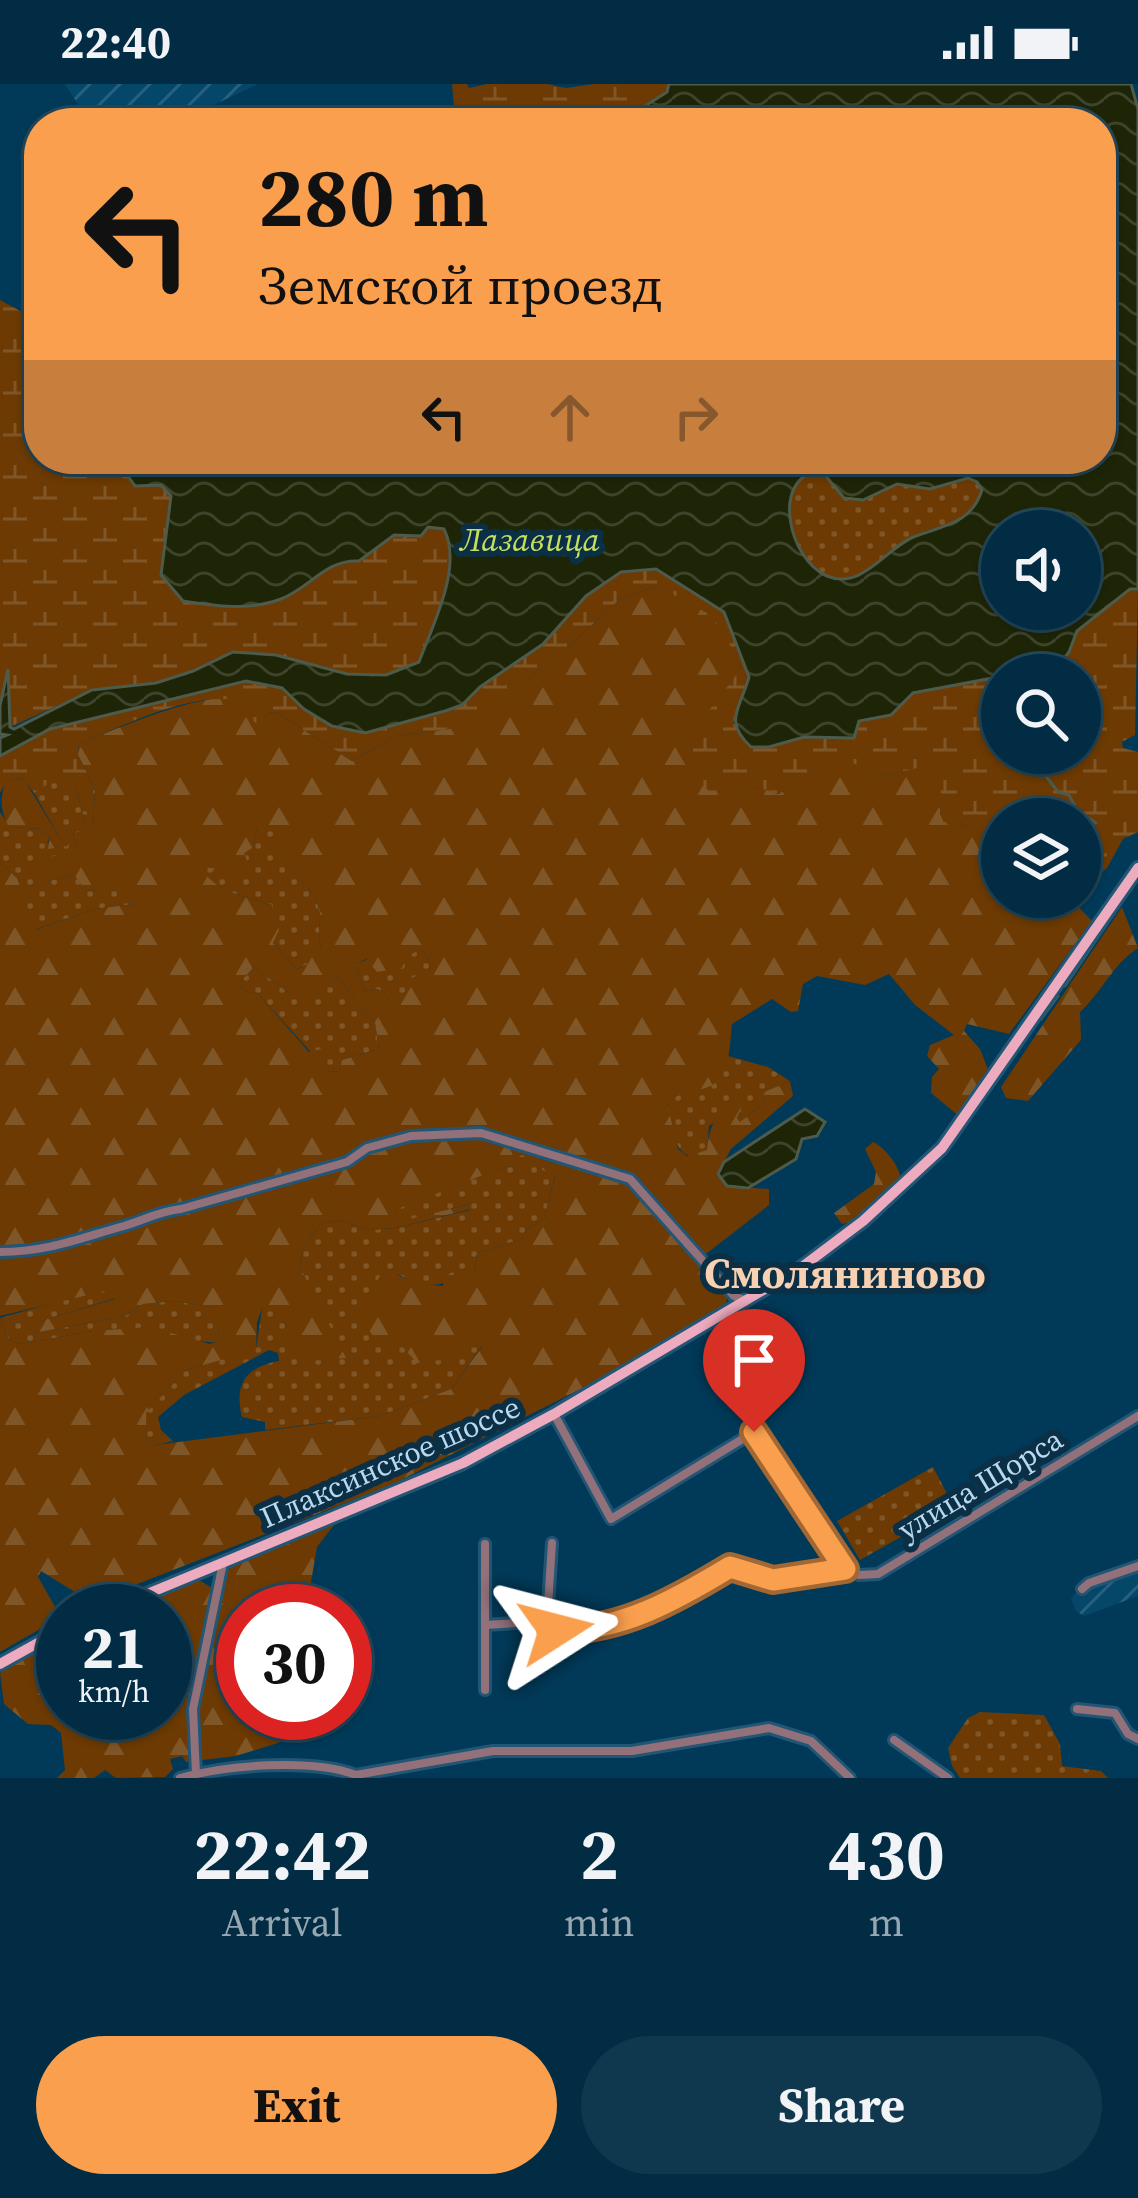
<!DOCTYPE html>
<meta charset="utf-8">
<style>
:root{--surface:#012c43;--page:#0f384e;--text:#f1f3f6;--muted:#96a7b2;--line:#23485c;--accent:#fa9f4e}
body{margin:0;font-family:"Source Serif 4",serif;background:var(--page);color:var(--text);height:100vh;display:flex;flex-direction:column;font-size:45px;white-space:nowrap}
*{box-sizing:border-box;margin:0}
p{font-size:39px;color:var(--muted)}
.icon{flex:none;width:66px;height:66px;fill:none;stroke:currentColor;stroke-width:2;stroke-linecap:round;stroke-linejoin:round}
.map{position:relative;height:1694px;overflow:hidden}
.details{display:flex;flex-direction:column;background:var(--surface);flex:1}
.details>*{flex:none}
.hud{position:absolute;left:24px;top:24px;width:1092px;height:366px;border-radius:48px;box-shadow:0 3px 9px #0004,0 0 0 3px var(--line);background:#fa9f4e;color:#111;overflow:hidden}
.buttons{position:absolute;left:981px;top:426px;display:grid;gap:24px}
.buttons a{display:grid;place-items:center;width:120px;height:120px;border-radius:50%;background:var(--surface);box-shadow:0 3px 9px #0004,0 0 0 3px var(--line);font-size:60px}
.speed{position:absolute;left:36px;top:1500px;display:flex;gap:24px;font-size:60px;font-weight:700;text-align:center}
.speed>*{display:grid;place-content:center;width:156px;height:156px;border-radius:50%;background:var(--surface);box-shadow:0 3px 9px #0004,0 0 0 3px var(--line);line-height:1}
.speed small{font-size:30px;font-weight:400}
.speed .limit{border:18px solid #d22;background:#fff;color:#111}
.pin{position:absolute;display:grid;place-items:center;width:102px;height:102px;color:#fff;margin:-123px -51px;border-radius:50% 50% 50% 0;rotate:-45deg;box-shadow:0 0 12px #0007}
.pin .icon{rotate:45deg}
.me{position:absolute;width:132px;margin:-66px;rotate:81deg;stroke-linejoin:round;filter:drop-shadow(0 0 9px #0008)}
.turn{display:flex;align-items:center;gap:42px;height:252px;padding:0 36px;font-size:54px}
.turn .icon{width:156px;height:156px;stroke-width:2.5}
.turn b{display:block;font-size:84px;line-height:102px}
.lanes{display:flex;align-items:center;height:114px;padding:0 36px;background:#0003;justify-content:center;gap:60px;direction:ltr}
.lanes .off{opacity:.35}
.eta{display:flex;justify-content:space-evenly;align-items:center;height:204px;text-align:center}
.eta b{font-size:72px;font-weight:700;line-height:84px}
.action{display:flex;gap:24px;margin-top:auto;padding:24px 36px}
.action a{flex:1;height:138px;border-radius:72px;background:var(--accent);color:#111;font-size:48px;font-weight:700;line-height:138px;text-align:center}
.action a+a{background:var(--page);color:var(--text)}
.status{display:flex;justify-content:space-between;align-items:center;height:84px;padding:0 60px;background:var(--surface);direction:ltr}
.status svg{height:33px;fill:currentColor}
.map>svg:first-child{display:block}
.industrial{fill:url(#industrial-furrows)}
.grass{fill:url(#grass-dots)}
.forest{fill:url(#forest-firs);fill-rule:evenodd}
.wetland{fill:url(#wetland-marsh);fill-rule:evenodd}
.water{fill:url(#water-waves);stroke:#4c5b4c;stroke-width:3;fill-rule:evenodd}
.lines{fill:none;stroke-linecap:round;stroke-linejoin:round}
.stream{stroke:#4c5b4c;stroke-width:3}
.minor-casing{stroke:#225674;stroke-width:14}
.major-casing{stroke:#225674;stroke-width:16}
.minor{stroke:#92717b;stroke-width:8}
.major{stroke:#ecabbe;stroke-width:10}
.route-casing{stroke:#a26733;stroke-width:30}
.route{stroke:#fa9f4e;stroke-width:21}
.labels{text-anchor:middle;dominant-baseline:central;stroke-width:12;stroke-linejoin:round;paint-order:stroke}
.street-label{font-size:30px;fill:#b8d8ef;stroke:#0b2f45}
.water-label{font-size:33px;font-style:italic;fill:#c4de5f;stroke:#0b2f45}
.district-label{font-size:42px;font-weight:bold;fill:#f8d1b2;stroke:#0b2f45}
</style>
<div class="status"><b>22:40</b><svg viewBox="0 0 49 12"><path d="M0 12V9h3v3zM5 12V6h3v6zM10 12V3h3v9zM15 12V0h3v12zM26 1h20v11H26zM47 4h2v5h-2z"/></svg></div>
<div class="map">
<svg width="1138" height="1694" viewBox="0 0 1138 1694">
<defs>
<pattern id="industrial-furrows" width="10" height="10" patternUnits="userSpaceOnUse" patternTransform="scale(3)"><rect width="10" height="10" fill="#054769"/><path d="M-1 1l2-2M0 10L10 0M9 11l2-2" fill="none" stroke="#27617f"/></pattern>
<pattern id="grass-dots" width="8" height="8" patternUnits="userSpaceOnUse" patternTransform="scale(3)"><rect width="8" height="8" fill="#6c3a02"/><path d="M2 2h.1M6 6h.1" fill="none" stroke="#7f5627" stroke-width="1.8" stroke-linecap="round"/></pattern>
<pattern id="forest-firs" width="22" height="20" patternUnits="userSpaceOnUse" patternTransform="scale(3)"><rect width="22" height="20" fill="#6c3a02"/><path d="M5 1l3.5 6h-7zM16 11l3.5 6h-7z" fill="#7f5627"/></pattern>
<pattern id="wetland-marsh" width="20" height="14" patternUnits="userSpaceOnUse" patternTransform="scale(3)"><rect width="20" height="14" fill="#6c3a02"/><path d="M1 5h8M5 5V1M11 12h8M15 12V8" fill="none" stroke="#7f5627"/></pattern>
<pattern id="water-waves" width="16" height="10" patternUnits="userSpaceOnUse" patternTransform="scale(3)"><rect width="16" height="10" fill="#1e2506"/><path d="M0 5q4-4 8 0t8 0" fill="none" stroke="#3d442b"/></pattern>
</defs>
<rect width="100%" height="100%" fill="#013a59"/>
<g class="industrial">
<polygon points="65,0 258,0 175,39 90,39"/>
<polygon points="1138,1479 1138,1512 1084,1532 1076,1527 1071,1515 1087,1494"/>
</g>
<g class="grass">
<path d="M816,388l9,3 19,23 19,2 34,-16 33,5 38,-11 10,4 4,8c-13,39 -44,32 -74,49 -25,13 -31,33 -63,39 -53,10 -78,-97 -29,-106z"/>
<polygon points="57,693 74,698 87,745 73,750 78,769 44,798 74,791 87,807 132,804 134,820 94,825 34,846 17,794 0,779 0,728 10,743 41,745 50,753 47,759 67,752 60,754 34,709"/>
<path d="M265,739l13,4 1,29c15,17 40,36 41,60 0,13 -3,18 1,31l-13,17 -11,5 -24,-26 -1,-38c-23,-7 -54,-13 -69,-32l5,-6 46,-20 3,-19z"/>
<path d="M421,865l8,10 1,12 -36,31 -16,-13 -14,3 -8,-28c21,-11 44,-3 65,-15z"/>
<polygon points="254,883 289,909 328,901 338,894 375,939 379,965 342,976 339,987 329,988 258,910 244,907 239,899"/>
<path d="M728,972l40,11 22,14 -27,12 2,9 -25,20 -3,-4 4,-10 -32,18 -2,24c-32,22 -36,-25 -40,-47 27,-24 50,-1 61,-47z"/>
<path d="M514,1049l48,22 -3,9 -18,-5 -1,10 15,6 -11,44 -17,10 -5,10 -45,14 -2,18c-36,14 -40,21 -78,3l79,63 6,9 -31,43 -71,27 -115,14v-8l-23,-5c-8,-32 3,-50 37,-56l-1,-8 -9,-3 -85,45 -26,22 3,13 12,11 -26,6 -2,-34 41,-43 70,-21 6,-40 11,-3 14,20v23l23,-59 -10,-23 4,-22 16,-20 17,-5 33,10 25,-2 75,-18 -1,-6 -72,19 -2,-14 111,-43 24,1 -16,-10 -8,-16z"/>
<polygon points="102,1205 114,1205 116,1214 28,1241 34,1249 125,1232 143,1220 173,1217 218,1224 219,1259 93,1247 21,1260 9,1256 0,1234"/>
<polygon points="933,1383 954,1423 860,1476 837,1437"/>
<polygon points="980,1628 1044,1631 1060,1660 1062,1682 1101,1687 1108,1694 960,1694 952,1682 948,1664 968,1634"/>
</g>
<g class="forest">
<path d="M654,503l48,19 27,33 12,31 -31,121 48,-4 20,7 62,-36 47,17 40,-10 15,23 -2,26 62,29v54h39l8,7 21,-6 22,23 -83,113 -42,-10 -3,7 16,18 9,23 -30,44 -28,-23 1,-16 7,-8 -12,-13 3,-11 24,-10 -39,-30 -26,-31 -24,11 -48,-9 -14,8 -5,27 -7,1 -19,-13 -40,25c-3,24 -1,59 -30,65 -14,3 -24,4 -35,14l11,46 9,7 20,-6c3,-27 8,-37 35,-44l-5,12 3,4 25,-20 -3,-9 28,-12 3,15 -62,53 -13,24 10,13 41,3v16l-67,52 26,37 -3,13 -18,18 -316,160 -300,117 -50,-31 -3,6 23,40 -61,35v-334l9,22 12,4 72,-13 57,-4 60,17 9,-2 -2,-34 -44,-7 -30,3 -18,12 -91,17 -7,-8 88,-26 -2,-10 -113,27v-453l17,15 18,52 59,-21 40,-5 -3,-15 -45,2 -12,-16 -30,7 -7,-4 -4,-19 45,-6 -5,-19 20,-8 2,-37 -17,-34 1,-11c30,-12 140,-61 167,-42 6,5 12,17 16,24l6,-13 8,-1 76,49 44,-25 53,-7 62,-38 48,-36 61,-56zM265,740l13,3v29c16,17 41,36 42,60 0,12 -3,18 1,31l-11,7 -2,10 -11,5 -24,-26 6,-13 -7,-25c-23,-7 -55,-13 -68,-33l5,-5 29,18 10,-22 -4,-10 10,-6 3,-19zM421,865l8,10 1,12 -22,8 2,8 -16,15 -16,-13 -14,3 -8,-28 10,-5 11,13 25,-4 4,-11zM254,883l35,26 25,2 24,-17 37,45 4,26 -37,11 -3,11 -10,1 -8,-23 -12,3 -51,-58 -14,-3 -5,-8zM514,1050l48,21 -4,9 -18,-5v10l15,7 -11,43 -17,10 -5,10 -45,14 -2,18 -8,3 -11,-4 -12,7 -1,9c-23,-1 -40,-13 -63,-10l-11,17 -12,6v16l21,27 22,2 17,19 40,-5 19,-21 6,10 -31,42 -71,27 -233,30 -1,-33 40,-43 70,-20 1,-28 5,-13 11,-2 14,19v23l5,8 18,4 36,-3 -46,-91 4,-22 16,-20 17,-5 33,10 25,-2 76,-19 -1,-5 -72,18 -3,-12 111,-44 24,2 4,-5 -3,-6h-17l-8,-16z"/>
<path d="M23,694l37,60 8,-3v11l-20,3 2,-12 -9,-8 -32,-2c-9,-16 -9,-28 -4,-45z"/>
<path d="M1122,823l16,41c-26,17 -36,44 -58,64l1,28 -53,61 -22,-3 -5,-11z"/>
<path d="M873,1058c12,5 28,26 28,39l-44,39 -15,4 -8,-11 40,-29 2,-12 -11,-23z"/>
<polygon points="340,1433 317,1463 306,1527 243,1527 243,1629 289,1629 284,1657 236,1672 186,1678 182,1672 170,1675 173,1685 165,1693 116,1694 105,1686 94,1694 57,1694 65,1686 61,1649 51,1641 28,1640 4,1620 0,1589 24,1570 63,1551 63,1629 165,1629 165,1527 116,1527 196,1494 212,1504 235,1479"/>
</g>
<g class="wetland">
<polygon points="452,0 467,0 469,4 487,0 547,0 566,4 594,0 669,0 667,8 618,39 447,39 454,23"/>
<path d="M0,216l39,21v138h82l-2,4 42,22 10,11 -10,79 120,24 60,-39 18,1 35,-26 26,1 8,-9 16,2c19,38 -11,95 -26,133l-32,13 -39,-1 -71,-19 -43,-3 -40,19 -37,12 -64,7 -82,37 -2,-57 -8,36z"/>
<path d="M656,485l69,43 24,65 -16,46 36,24 35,-10 32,2 23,-18 32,-6 22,-22 85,-16 14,-14 25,11 32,-22 8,-21 54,-42h7l-3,146 -13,7 1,6 15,4v80l-15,7 -16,29 -27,22v-71h-78v24h-4l-38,-20 -15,2 -5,-11 1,-26 -15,-22 -39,9 -47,-16 -62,35 -21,-7 -47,5 -20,-19 -4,-33 55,-71c-22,-53 -34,-61 -87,-82l-34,12 -62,57 -47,35 -1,20 -61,18 -53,7 -44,25 -76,-49 -8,1 -6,14 -15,-10 -1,-14c-46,-17 -123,23 -167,41l-1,11 17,34 -2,38 -6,2 -13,-47 -17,-4 -23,15 -12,-15 -16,4 -6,11v-37l50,-27 196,-48 36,7 22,21 28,16 33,8 80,-22 17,-6 17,-18 64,-43 43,-48 35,-24zM1002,591h78v78h-78z"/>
</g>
<g class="water">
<path d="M669,0h462l7,25v480h-8l-53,42 -8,21 -17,22h-15l-25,-11 -14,14 -85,16 -22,22 -32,6 -5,17 -50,-1 -35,10h-18c-28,-26 -11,-38 -2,-70l-25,-65 -68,-43 -35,3 -35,24 -43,48 -63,43 -18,18 -17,6 -80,22 -33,-7 -28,-17 -22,-21 -36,-7 -196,48 -50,27v-18l7,-3 -7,-1v-28l8,-37 2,58 4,2 78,-39 64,-7 37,-12 40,-19 43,3 71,19 39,1 33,-13c14,-38 44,-95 25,-133l-16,-2 -7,9 -27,-1 -35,26c-33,-2 -49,27 -78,38 -32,12 -66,7 -98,2l-22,-26 10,-79 -10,-11 -26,1 -17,-23 3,-4h980v-336h-483l49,-31zM816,388l9,3 19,23 19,2 34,-16 33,5 38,-11 9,4 5,8c-10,32 -36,35 -66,46 -29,10 -53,55 -89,40 -39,-17 -55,-96 -11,-104zM1080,447v78h-78v-78z"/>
<polygon points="805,1025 825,1038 817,1052 802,1055 796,1075 748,1104 727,1102 718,1090 724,1078"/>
</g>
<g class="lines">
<g class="stream">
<polyline points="1050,669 1052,680 1046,692 1058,708 1069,711 1077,726 1096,739"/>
<polyline points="1065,902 1138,794"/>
<polyline points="1041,935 1058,912"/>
</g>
<g class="minor-casing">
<g id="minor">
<path d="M0,1168c48,0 80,-14 124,-26 21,-6 35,-15 57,-17l166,-47 20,-14 44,-12 70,-3 149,46 104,117 12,5"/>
<polyline points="554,1330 611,1435 754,1348 845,1485"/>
<polyline points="485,1460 485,1606"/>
<polyline points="1082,1505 1089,1499 1138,1482"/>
<path d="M547,1537l9,9c64,1 121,-31 174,-63l43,12 72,-10 14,6 19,-1 260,-158"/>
<polyline points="547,1537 552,1459"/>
<polyline points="485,1541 547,1537"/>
<polyline points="1077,1625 1115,1629 1128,1650 1138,1655"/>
<polyline points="894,1656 948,1694"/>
<polyline points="196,1690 193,1625 223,1479"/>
<polyline points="356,1691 493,1667 632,1667 769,1644 811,1657 850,1694"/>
<path d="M180,1694c46,-13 132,-20 176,-3"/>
</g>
</g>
<g class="major-casing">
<g id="major">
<polyline points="106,1527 463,1379 554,1330 802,1183 863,1137 942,1064 1138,784"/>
<polyline points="0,1580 63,1545"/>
</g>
</g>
<use href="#minor" class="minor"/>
<use href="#major" class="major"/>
</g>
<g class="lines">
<g class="route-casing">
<path id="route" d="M556,1546c64,2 121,-31 174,-63l43,13 72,-11 -91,-137"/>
</g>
<use href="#route" class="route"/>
</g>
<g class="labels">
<g class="street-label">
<text transform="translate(390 1378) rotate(-24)">Плаксинское шоссе</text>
<text transform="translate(980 1400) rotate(-31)">улица Щорса</text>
</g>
<g class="water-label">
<text x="530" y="455">Лазавица</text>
</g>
<g class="district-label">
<text x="845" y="1189">Смоляниново</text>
</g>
</g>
</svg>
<div class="buttons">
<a><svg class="icon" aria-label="sound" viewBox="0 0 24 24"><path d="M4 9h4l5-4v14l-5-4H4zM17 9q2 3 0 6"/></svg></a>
<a><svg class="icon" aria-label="search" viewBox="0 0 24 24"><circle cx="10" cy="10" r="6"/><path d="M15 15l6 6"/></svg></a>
<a><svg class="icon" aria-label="layers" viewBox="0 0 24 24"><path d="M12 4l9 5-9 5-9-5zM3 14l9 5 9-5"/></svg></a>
</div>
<div class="speed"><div>21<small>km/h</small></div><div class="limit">30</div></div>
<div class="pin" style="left:754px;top:1348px;background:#d93025"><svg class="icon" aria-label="arrive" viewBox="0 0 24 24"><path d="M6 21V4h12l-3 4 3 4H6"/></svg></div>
<svg class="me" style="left:556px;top:1546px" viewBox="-20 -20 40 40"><path d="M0-17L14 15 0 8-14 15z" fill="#fa9f4e" stroke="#fff" stroke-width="4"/></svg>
<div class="hud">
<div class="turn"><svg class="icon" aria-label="left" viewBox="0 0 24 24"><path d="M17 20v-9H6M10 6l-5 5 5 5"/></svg><div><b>280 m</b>Земской проезд</div></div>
<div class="lanes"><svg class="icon" aria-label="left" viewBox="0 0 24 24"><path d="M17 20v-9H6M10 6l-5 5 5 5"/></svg><svg class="icon off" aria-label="ahead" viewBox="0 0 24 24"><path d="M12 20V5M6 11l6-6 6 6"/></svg><svg class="icon off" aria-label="right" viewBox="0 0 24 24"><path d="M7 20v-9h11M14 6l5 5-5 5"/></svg></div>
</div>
</div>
<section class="details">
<div class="eta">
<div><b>22:42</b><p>Arrival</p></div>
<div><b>2</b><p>min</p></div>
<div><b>430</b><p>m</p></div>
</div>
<div class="action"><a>Exit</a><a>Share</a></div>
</section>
